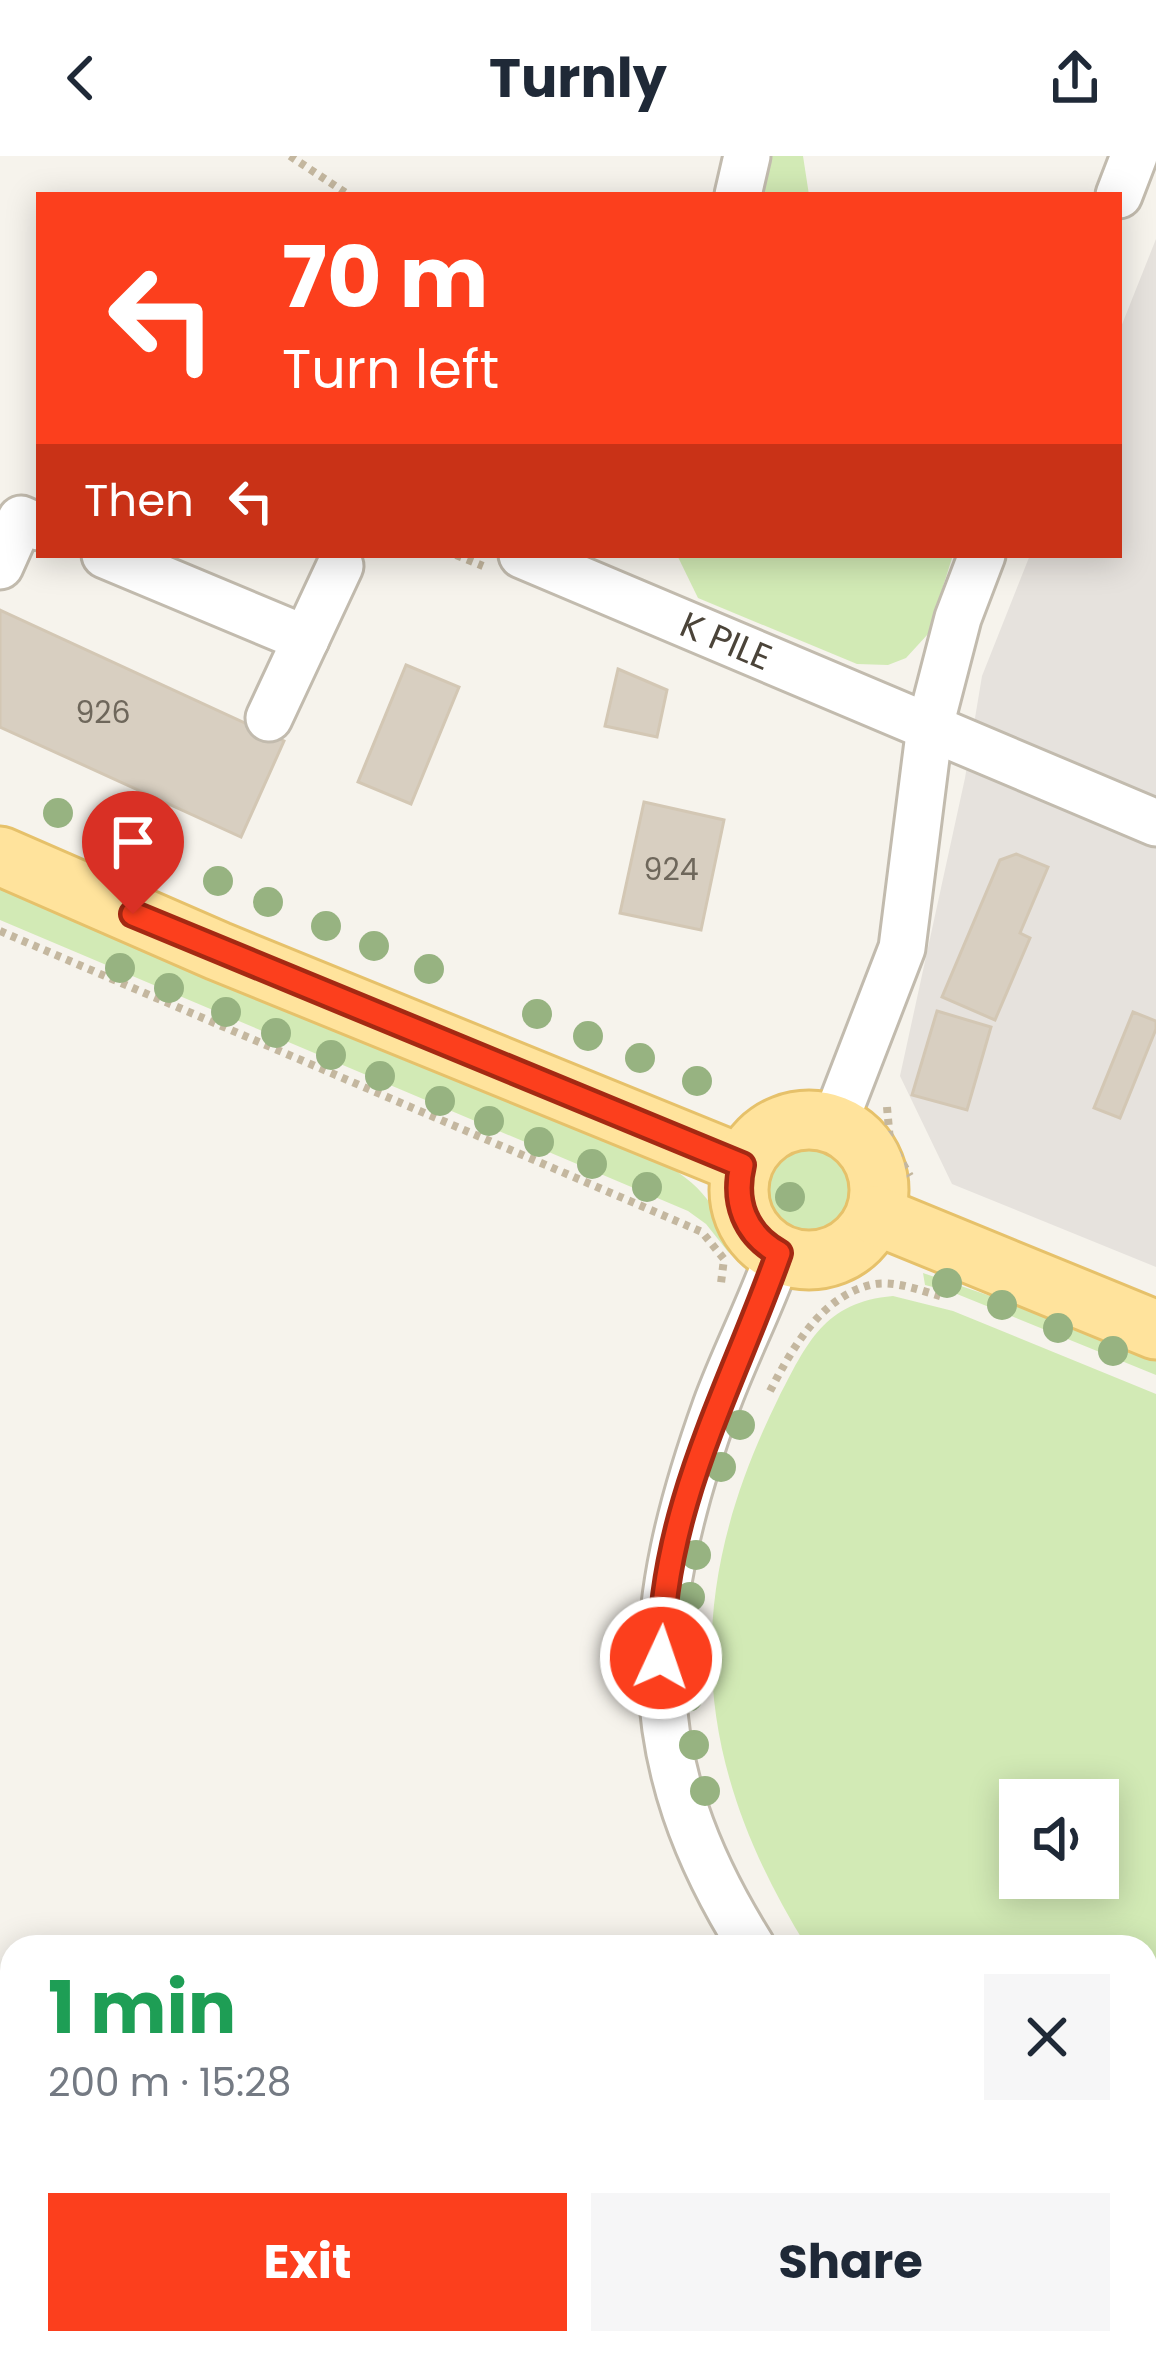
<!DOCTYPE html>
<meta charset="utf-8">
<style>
:root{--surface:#fff;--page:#f6f6f7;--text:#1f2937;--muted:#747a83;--accent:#fc3f1d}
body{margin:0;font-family:Poppins,sans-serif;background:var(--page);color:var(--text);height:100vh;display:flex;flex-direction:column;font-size:45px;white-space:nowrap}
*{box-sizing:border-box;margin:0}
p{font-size:39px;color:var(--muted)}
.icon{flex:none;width:66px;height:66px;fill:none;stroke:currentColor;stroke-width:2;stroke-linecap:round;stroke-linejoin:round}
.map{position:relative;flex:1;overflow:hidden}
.details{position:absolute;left:0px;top:1779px;width:1158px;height:420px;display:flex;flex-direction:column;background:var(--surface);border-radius:36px 36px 0 0;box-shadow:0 6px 30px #0003}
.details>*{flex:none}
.guide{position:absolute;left:36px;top:36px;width:1086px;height:366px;border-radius:0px;box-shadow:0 6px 30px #0003;background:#fc3f1d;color:#fff;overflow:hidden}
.tools{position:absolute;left:999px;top:1623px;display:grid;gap:24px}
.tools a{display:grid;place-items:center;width:120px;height:120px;border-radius:0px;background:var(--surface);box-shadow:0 6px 30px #0003;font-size:60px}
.pin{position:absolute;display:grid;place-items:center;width:102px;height:102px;color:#fff;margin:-123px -51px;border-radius:50% 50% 50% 0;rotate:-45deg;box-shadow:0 0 12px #0007}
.pin .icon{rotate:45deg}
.me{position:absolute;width:132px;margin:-66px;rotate:3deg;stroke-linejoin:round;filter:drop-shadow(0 0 9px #0008)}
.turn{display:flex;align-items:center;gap:42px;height:252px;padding:0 48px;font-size:54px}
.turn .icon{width:156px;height:156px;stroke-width:2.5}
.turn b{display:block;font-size:84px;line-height:102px}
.then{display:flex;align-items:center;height:114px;padding:0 48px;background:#0003;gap:24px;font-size:45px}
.round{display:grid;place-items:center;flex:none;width:126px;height:126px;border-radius:0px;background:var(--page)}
.headline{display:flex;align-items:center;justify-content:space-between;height:204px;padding:0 48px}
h1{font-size:72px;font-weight:700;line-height:90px;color:#1e9e55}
.cta{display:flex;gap:24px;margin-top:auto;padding:24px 48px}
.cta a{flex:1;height:138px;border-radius:0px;background:var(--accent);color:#fff;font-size:48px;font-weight:700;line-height:138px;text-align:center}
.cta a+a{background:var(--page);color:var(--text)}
header{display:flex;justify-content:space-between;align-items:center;height:156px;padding:0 48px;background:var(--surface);font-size:54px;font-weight:700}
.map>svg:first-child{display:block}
.industrial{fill:#e6e2dd}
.green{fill:#d2eab5;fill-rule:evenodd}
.building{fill:#d8cfc1;stroke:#d3c7b4;stroke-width:3}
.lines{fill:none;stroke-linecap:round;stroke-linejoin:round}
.minor-casing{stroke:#c2bbae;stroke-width:51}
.major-casing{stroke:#e6c16a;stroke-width:63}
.path{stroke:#c4b79f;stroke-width:8;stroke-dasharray:6 6;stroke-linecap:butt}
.minor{stroke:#fff;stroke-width:45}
.major{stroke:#ffe39c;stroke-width:57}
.tree{fill:#97b381}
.route-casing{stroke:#a42913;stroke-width:30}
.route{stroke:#fc3f1d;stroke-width:21}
.labels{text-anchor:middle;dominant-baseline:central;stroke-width:12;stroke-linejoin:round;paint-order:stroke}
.number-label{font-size:30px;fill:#6e675b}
.street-label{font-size:36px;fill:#4b4439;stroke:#fff}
</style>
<header><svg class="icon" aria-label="back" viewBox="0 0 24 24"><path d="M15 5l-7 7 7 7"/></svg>Turnly<svg class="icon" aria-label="share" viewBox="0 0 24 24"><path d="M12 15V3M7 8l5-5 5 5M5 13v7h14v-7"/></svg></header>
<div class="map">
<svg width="1156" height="2199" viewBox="0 0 1156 2199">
<rect width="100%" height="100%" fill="#f6f3ec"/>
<polygon class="industrial" points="1156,83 1156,1111 952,1028 900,920 965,622 982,520 1030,399 1119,399 1119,176"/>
<g class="green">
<polygon points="764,0 803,0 809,39 754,39"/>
<polygon points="677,399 953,399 928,478 906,502 888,509 857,508 698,442"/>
<path d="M0,724l649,275c46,25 69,44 80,98l-23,-29 -18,-13 -688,-291z"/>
<circle cx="805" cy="1036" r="45"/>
<polygon points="923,1117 1066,1166 1156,1203 1156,1219 952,1136 925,1129"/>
<path d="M893,1140l60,15 203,83v961h-92l-8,-12h90v-396h-339c-116,-186 -127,-350 -29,-548 29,-56 46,-97 115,-103zM1020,1644h78v78h-78z"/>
</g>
<g class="building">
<polygon points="0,454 284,585 241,681 0,571"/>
<polygon points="406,509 459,531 411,648 358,626"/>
<polygon points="618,513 667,534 657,581 605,570"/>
<polygon points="644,646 724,664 701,774 620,757"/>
<polygon points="1016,698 1048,711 1020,777 1030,782 995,864 942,841 1000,704"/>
<polygon points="937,855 991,871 967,954 912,939"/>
<polygon points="1133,856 1156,865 1156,873 1120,962 1094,952"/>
</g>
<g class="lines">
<g class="minor-casing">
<g id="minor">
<polyline points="738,39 747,0"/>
<polyline points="1119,39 1134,0"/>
<polyline points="105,399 306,483"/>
<polyline points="522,399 1156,667"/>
<polyline points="0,410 21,363 39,371"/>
<polyline points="269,562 340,410"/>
<polyline points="834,968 902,792 930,570 958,462 982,399"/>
<path d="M752,1791c-120,-190 -109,-337 -36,-541 19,-52 45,-101 63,-153"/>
<polyline points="1000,2187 1008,2199"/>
</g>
</g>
<g class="major-casing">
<g id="major">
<polyline points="0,700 218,795 743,1009"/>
<circle cx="809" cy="1034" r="70"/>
<polyline points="875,1059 1156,1174"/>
</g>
</g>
<g class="path">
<polyline points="290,0 349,39"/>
<polyline points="456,399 483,410"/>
<polyline points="0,775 702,1076 724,1103 721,1127"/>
<polyline points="887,951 890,985 910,1020"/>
<path d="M770,1235c22,-42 50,-93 100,-106 22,-6 52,6 73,12"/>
</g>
<use href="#minor" class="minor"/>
<use href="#major" class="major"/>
</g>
<g class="tree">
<circle cx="58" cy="657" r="15"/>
<circle cx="112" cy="680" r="15"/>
<circle cx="164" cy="702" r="15"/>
<circle cx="218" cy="725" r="15"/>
<circle cx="268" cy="746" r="15"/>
<circle cx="326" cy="770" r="15"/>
<circle cx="374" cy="790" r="15"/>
<circle cx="120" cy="812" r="15"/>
<circle cx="429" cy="813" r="15"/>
<circle cx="169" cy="832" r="15"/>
<circle cx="226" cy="856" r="15"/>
<circle cx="537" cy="858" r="15"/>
<circle cx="276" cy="877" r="15"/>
<circle cx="588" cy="880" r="15"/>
<circle cx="331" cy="899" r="15"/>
<circle cx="640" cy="902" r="15"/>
<circle cx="380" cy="920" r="15"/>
<circle cx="697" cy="925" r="15"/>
<circle cx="440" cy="945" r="15"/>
<circle cx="489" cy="965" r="15"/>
<circle cx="539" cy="986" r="15"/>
<circle cx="592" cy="1008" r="15"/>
<circle cx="647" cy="1031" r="15"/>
<circle cx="790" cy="1041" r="15"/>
<circle cx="947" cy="1127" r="15"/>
<circle cx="1002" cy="1149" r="15"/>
<circle cx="1058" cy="1172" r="15"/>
<circle cx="1113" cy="1195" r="15"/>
<circle cx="740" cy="1269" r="15"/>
<circle cx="721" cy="1311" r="15"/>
<circle cx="696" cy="1399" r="15"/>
<circle cx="690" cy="1441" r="15"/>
<circle cx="686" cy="1492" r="15"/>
<circle cx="688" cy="1541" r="15"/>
<circle cx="694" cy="1589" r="15"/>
<circle cx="705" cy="1635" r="15"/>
</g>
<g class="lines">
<g class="route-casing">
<path id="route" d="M133,758l609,251c-9,37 3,69 37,88 -48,136 -118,256 -118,405"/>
</g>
<use href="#route" class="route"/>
</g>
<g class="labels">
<g class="number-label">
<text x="103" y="556">926</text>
<text x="671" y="713">924</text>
</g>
<g class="street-label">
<text transform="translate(726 485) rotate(23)">K PILE</text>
</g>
</g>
</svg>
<div class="tools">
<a><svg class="icon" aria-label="sound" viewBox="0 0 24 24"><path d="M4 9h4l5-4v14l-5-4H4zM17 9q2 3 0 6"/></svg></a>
</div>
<div class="pin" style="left:133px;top:758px;background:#d93025"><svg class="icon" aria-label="arrive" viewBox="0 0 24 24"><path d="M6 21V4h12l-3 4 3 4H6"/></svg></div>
<svg class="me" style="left:661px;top:1502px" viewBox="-20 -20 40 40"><circle r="17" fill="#fc3f1d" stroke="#fff" stroke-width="3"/><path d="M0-11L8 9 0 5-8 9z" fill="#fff"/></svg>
<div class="guide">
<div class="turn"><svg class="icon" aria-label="left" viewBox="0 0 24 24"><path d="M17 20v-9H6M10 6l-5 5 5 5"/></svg><div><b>70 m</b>Turn left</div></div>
<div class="then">Then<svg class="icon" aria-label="left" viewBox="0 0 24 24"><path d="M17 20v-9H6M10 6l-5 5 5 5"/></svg></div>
</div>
<section class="details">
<div class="headline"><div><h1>1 min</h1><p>200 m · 15:28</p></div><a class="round"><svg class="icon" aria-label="close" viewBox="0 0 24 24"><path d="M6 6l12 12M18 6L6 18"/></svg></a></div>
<div class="cta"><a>Exit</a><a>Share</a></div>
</section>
</div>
